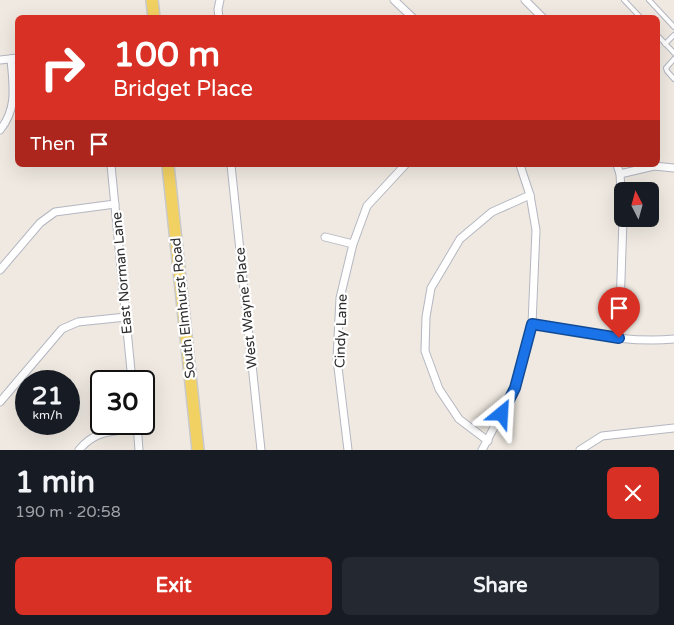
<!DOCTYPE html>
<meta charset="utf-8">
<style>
:root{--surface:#171b24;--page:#242831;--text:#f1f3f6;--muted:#9ea1a6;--accent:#d93025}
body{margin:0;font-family:"Varela Round",sans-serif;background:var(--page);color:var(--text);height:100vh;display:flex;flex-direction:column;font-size:19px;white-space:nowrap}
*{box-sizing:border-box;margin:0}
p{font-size:16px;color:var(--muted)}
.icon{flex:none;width:28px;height:28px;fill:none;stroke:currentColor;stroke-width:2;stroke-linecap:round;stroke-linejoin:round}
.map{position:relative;height:450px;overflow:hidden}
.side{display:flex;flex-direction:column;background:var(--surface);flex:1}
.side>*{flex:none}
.banner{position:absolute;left:15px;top:15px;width:645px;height:152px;border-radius:8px;box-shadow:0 5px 20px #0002;background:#d93025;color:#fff;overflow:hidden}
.needle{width:32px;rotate:354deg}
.controls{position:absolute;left:614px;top:182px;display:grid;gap:10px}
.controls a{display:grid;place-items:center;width:45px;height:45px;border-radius:8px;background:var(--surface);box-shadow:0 5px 20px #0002;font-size:25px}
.speed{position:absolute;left:15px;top:370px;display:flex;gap:10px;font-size:25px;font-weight:700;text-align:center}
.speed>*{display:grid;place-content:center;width:65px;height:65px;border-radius:50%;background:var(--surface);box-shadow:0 5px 20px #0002;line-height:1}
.speed small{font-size:12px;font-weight:400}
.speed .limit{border:2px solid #111;border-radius:8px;background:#fff;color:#111}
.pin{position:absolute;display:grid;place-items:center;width:42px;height:42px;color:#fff;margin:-51px -21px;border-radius:50% 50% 50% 0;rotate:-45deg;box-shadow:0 0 5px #0007}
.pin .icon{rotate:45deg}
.me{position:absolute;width:55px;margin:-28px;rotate:27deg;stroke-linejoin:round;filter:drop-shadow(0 0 4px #0008)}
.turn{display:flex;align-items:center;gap:18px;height:105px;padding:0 15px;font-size:22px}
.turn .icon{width:65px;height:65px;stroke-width:2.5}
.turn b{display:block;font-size:35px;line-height:42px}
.then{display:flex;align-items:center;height:48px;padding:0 15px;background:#0003;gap:10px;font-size:19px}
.round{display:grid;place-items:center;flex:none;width:52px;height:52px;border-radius:8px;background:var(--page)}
.head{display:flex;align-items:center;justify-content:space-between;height:85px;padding:0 15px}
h1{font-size:30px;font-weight:700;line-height:38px}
.cta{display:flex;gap:10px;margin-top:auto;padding:10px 15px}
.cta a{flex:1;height:58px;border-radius:8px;background:var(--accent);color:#fff;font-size:20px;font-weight:700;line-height:58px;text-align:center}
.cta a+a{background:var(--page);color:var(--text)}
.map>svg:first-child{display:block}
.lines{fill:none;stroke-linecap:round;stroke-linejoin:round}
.lane-casing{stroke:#b4b7c1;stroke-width:6}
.street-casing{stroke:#b4b7c1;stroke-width:9}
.primary-casing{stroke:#c9c9c9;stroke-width:14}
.lane{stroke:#fff;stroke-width:4}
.street{stroke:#fff;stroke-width:7}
.primary{stroke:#f2d163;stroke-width:11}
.route-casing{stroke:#114b97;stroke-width:12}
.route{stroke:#1a73e8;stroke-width:9}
.labels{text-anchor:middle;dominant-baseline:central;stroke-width:4.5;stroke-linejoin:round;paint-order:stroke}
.street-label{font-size:14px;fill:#2e2e2e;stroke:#fff}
</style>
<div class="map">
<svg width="674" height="450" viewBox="0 0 674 450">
<rect width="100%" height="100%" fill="#efe9e1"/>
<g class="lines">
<g class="lane-casing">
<g id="lane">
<polyline points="624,0 641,18"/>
<polyline points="649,0 674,27"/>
<polyline points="658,36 674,53"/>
<polyline points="665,44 674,35"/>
<polyline points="674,59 666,68 667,71 674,79"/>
</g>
</g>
<g class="street-casing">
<g id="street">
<polyline points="394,0 413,18"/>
<polyline points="525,0 543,18"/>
<polyline points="219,18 218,9 220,0"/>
<polyline points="0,60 18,58"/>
<path d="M0,130c18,-22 13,-45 11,-71"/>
<polyline points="111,165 132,381"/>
<polyline points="231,165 261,450"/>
<polyline points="617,165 620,174 622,209"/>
<polyline points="620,174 654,166 674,168"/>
<polyline points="325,237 353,244"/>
<polyline points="0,270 40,223 55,212 115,204"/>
<path d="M532,324c46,7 95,20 142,15"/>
<polyline points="619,338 623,219"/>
<polyline points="0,402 62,329 78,322 126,317"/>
<polyline points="137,424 139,450"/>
<polyline points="488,441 459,419 439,389 425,351 426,317 431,288 460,239 492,212 530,195"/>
<path d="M79,450c16,-20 34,-19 58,-21"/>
<polyline points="348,450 337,359 340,298 353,244 367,206 405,165"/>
<polyline points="482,450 515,388 532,324 536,230 530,195 520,165"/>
<polyline points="580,450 602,436 674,428"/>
</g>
</g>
<g class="primary-casing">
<g id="primary">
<polyline points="152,0 154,18"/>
<polyline points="168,165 198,450"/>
</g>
</g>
<use href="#lane" class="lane"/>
<use href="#street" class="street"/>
<use href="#primary" class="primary"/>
</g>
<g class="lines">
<g class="route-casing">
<polyline id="route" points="502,414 515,388 532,324 619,338"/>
</g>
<use href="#route" class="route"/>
</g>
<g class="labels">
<g class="street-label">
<text transform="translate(122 273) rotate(-95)">East Norman Lane</text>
<text transform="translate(183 308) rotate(-96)">South Elmhurst Road</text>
<text transform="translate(246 308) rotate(-96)">West Wayne Place</text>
<text transform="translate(341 331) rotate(-88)">Cindy Lane</text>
</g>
</g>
</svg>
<div class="controls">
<a><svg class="needle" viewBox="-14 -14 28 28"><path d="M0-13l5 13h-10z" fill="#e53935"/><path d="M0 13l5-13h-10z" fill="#9ea1a6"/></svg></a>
</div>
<div class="speed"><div>21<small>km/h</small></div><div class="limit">30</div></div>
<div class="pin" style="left:619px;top:338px;background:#d93025"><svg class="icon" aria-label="arrive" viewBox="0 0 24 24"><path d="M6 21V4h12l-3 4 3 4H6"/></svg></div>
<svg class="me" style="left:502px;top:414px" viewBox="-20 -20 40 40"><path d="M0-17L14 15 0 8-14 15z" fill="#1a73e8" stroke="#fff" stroke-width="4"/></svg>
<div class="banner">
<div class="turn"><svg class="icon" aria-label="right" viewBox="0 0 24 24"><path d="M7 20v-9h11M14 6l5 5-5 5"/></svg><div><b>100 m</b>Bridget Place</div></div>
<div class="then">Then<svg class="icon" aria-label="arrive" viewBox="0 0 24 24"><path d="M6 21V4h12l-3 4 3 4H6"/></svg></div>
</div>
</div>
<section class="side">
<div class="head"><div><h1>1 min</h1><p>190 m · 20:58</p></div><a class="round" style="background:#d93025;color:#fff"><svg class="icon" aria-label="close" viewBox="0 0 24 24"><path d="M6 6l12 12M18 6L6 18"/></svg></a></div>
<div class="cta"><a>Exit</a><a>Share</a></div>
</section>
